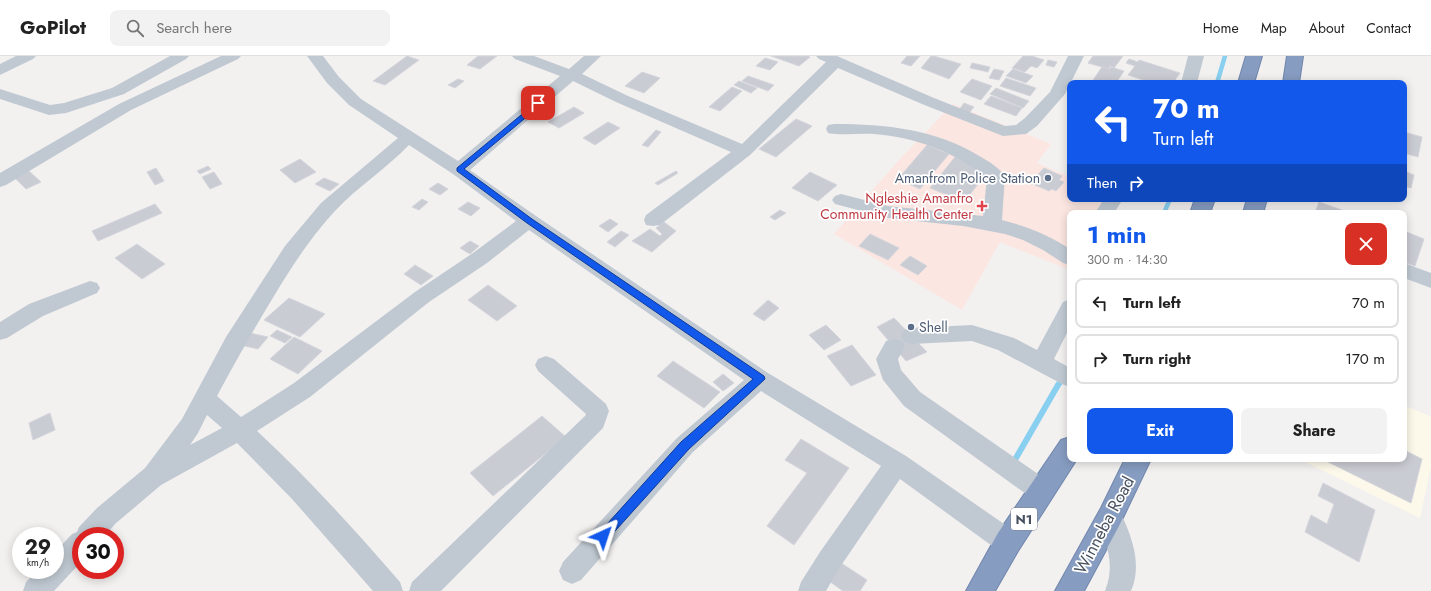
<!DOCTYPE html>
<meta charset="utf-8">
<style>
:root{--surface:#fff;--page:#f2f2f2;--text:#222;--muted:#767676;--line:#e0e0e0;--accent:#1259eb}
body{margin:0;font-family:Jost,sans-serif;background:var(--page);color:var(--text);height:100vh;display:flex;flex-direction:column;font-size:15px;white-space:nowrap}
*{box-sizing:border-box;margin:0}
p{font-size:13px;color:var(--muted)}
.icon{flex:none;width:22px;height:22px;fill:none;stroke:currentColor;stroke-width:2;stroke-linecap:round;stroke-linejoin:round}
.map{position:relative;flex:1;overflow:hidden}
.details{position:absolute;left:1067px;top:154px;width:340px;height:252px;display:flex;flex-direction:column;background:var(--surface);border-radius:8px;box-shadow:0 2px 10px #0003}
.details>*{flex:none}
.guide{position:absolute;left:1067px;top:24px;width:340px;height:122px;border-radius:8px;box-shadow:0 2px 10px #0003;background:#1259eb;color:#fff;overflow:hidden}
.speed{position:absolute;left:12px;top:471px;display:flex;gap:8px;font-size:20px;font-weight:700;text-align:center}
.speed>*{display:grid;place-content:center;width:52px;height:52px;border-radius:50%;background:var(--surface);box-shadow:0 2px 10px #0003;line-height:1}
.speed small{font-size:10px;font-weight:400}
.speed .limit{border:6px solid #d22;background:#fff;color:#111}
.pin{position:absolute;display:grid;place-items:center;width:34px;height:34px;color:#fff;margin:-17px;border-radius:8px;box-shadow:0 2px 6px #0006}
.me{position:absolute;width:44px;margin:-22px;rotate:42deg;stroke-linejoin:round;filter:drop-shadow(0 0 3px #0008)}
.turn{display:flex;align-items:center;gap:14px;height:84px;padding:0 20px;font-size:18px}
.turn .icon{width:52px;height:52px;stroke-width:2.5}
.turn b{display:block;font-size:28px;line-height:34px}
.then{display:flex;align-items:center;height:38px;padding:0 20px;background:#0003;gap:8px;font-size:15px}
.round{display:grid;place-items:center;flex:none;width:42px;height:42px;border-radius:8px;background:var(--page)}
.overview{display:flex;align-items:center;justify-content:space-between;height:68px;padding:0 20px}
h1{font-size:24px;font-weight:700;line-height:30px;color:var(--accent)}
.button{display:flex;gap:8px;margin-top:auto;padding:8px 20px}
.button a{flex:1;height:46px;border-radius:8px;background:var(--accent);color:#fff;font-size:16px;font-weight:700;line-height:46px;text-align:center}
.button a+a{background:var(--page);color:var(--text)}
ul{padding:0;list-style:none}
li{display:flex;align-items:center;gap:12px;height:50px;margin:0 8px 6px;padding:0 12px;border:2px solid var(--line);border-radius:8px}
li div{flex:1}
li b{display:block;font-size:15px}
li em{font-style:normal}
header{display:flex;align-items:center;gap:24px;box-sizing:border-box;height:56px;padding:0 20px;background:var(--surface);border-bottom:1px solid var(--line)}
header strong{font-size:19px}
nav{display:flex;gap:22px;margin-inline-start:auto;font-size:14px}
.search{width:280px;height:36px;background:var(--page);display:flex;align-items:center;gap:10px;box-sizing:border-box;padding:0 14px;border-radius:8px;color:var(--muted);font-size:15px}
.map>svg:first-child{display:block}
.commercial{fill:#fdf9ea}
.medical{fill:#fce6e1}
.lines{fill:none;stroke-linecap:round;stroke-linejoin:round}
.stream-far1{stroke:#89cff0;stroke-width:4.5}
.stream{stroke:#89cff0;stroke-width:6}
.building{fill:#caccd3;stroke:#d4d5dc}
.highway-casing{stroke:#7187ad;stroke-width:2}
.minor{fill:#c0c9d2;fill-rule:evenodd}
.highway{fill:#869cc1;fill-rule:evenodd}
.route{fill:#1259eb;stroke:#0c3a99}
.service-dot{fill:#5c6f8a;stroke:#fff;stroke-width:1.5}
.health-dot{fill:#e0444e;stroke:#fff;stroke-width:1.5}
.labels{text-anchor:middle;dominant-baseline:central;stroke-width:3.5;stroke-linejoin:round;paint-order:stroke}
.shield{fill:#fff;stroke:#7e858f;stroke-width:1}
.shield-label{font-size:13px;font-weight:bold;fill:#47515f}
.service-label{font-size:14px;fill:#4e5e75;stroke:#fff;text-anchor:end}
.health-label{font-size:14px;fill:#be3a42;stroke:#fff;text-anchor:end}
.near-street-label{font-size:17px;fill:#47515f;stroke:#fff}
</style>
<header>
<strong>GoPilot</strong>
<div class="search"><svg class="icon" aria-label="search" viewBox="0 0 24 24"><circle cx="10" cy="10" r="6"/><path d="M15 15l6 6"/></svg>Search here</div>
<nav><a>Home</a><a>Map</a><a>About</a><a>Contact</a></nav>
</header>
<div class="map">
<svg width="1431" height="535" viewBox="0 0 1431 535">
<rect width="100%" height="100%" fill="#f3f0f0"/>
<polygon class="commercial" points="1404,349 1431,361 1431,410 1420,462 1299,403 1404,403"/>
<polygon class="medical" points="953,48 1051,88 1037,107 1070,121 1070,143 1108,143 1101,157 1070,157 1070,214 1000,186 962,254 834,178 899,104"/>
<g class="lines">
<g class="stream-far1">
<polyline points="1217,27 1225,0"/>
<polyline points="1164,157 1170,143"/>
</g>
<polyline class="stream" points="1016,402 1058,329 1070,312"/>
</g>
<g class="building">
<polygon points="407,0 419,4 385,29 373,25"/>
<polygon points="478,0 497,0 480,13 467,9"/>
<polygon points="771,0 808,0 810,1 799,10"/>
<polygon points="907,0 920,0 911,10 901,7"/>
<polygon points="931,0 934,0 961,8 949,23 921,12"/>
<polygon points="1023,0 1032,0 1044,4 1037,12 1031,10 1025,16 1012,12"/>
<polygon points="1093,0 1123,0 1114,12 1110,10 1109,13 1088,7"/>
<polygon points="765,2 778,6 770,14 756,10"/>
<polygon points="1129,3 1138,6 1139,4 1180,17 1173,27 1152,27 1128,19 1135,10 1126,7"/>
<polygon points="1048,4 1057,6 1054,11 1046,9"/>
<polygon points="972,7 990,11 988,16 970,12"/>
<polygon points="1102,11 1110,13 1111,11 1124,15 1116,27 1091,27"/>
<polygon points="994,13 1004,15 999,24 989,22"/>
<polygon points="1013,13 1033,20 1026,27 1006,20"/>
<polygon points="642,16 660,22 644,37 625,30"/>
<polygon points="748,20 774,29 768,35 742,25"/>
<polygon points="1006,22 1036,32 1030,40 1000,30"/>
<polygon points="458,23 464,25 455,32 448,29"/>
<polygon points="972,23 992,30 981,44 960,36"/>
<polygon points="739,25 757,32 751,37 734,29"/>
<polygon points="732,31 742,35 720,55 709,51"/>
<polygon points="996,32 1029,45 1023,52 990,38"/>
<polygon points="991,40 1022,52 1016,60 984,48"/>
<polygon points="964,47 974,51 969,57 959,54"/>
<polygon points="574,51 584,57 559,72 548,66"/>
<polygon points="796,63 812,70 776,101 759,93"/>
<polygon points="608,66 620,72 595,89 583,82"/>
<polygon points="656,74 661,76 648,91 642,89"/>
<polygon points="1404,76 1422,81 1418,101 1404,97"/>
<polygon points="927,89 949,98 920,133 898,123"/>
<polygon points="955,101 989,114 964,146 930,132"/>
<polygon points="300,103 316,116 295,127 280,114"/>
<polygon points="208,110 211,113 200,118 197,115"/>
<polygon points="156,112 164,125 155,129 147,116"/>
<polygon points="1044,112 1062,120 1059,124 1064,126 1056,135 1052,133 1049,135 1030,127"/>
<polygon points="29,115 41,126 26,133 15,122"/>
<polygon points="676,115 678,117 658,129 655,127"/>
<polygon points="1404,115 1414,119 1411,132 1404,130"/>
<polygon points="214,116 222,128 210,133 202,121"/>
<polygon points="810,116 837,129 818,145 792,132"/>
<polygon points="324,122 339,128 330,135 315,128"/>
<polygon points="438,127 448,133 440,139 429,133"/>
<polygon points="422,143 428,146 419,154 412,151"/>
<polygon points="468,146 480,152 471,160 458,153"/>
<polygon points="1319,146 1342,154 1341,157 1315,157"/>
<polygon points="155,148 162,157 98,185 92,175"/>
<polygon points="780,154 786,157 775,164 770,161"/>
<polygon points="610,163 618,168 608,176 599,170"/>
<polygon points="664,166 676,175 652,196 632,185 650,173 660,180 662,178 656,172"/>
<polygon points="621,175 629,179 615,191 607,186"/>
<polygon points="1404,175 1424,183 1415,210 1404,206"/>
<polygon points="870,178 899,192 888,204 859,190"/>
<polygon points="470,185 479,190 470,198 460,192"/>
<polygon points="137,188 165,208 142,223 115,202"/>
<polygon points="910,200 927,210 918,219 900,209"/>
<polygon points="415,209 433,220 421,229 404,218"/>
<polygon points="488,229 517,250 497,265 468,244"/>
<polygon points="289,242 325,258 300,281 264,264"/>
<polygon points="768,244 779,252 764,265 753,258"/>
<polygon points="894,262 927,296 906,305 877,271"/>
<polygon points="826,269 841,284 824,294 809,279"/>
<polygon points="277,274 292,281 285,287 270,280"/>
<polygon points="250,277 268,281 258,293 240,289"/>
<polygon points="294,281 322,295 298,318 270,303"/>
<polygon points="852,289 876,319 851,330 827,300"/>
<polygon points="673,305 720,336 704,352 657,320"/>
<polygon points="723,318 734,327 723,335 713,326"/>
<polygon points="50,357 55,374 33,384 29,367"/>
<polygon points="542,360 566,381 493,440 470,417"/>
<polygon points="801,383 849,412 794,489 767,470 807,417 785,404"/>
<polygon points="1404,394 1422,403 1411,447 1322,403 1404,403"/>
<polygon points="1323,427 1375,454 1359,506 1305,476 1311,459 1327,468 1334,448 1318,440"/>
<polygon points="838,505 867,524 860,535 843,535 826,523"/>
</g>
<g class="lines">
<g class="highway-casing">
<g id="highway">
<polygon points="1246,0 1262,0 1254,27 1238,27"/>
<polygon points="1287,0 1303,0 1299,27 1283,27"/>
<polygon points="1195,143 1215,143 1210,157 1190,157"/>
<polygon points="1247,143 1267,143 1263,157 1243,157"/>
<polygon points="1070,381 1070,403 1077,403 1018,495 995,535 966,535 998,477 1061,384"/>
<polygon points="1125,403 1151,403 1119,470 1084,535 1055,535 1101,452"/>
</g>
</g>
<g class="minor">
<polygon points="16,0 36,0 33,3 0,19 0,8"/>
<polygon points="170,0 189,0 186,3 124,38 66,57 49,59 0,43 0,33 50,49 64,47 112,32"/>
<polygon points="221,0 241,0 238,3 131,54 6,129 0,131 0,117 119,48"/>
<path d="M307,0h16l16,21 22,22 97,62 102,-85 -45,-17 -3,-3h22l35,13 15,-13h17l-19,18 46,22 114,48 84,-82 -7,-3 -3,-3h21l97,42 71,28 11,-1 9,-7 25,-26 18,-36h16l-19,38 -28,32 -11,8 -23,2 -81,-32 -84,-36 -88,87 -90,70 -7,1 -7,-1 -2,-5 2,-5 85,-63 -115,-50 -43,-21 -103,89 66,46 232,157 138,83 111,77 4,9 -4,9 -9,3 -9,-3 -99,-72 -62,91 -12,21h-28l3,-9 19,-30 61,-86 -120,-75 -68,61 -112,128 -9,4 -9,-4 -4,-9 4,-9 114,-124 67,-58 -215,-150 -42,33 -58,39 -119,95 -53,34c51,47 97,98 143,151l3,9h-30l-81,-92 -55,-56 -76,42 -46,39 -10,12h-24v26l-27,29h-31l3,-9 12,-12h17v-18l17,-18 5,-2 2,-5 18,-19 48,-40 37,-49 44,-82 59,-91 36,-43 77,-65 -49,-33 -22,-22zM409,89l44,29 63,47 -43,32 -58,39 -121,91 -53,34 -24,-21c18,-34 37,-67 57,-100 18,-30 37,-59 60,-84 23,-25 52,-43 75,-67zM207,359l15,13 -32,17 8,-12z"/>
<polygon points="1188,0 1204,0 1197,27 1181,27"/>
<path d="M834,68c52,0 102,5 147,33 9,5 18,11 24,19l-3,44c24,6 47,15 68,29v16l-7,-2 -20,-13 -20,-10 -18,-6 -42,-8 -75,-8 -53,-14 -3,-4 3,-4 6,-2 47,12 95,10 4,-38c-32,-26 -72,-41 -113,-44 -15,-1 -31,2 -46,-1l-2,-4 2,-4z"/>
<polygon points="1104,143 1123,143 1114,157 1095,157"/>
<polygon points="1404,207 1431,217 1431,232 1404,222"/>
<polygon points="90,225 97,227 100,232 97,237 43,260 7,282 0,284 0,266 29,248"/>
<polygon points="1070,243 1070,271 1054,303 1070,312 1070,331 1062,328 998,294 972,285 912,288 904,286 901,280 904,274 912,272 972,269 1014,282 1037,294 1063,246"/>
<polygon points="894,283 902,285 905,291 898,303 901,314 920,336 1051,427 1054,435 1051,443 1042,446 1033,443 904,350 883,324 876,303 886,285"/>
<polygon points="546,300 554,303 606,348 609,355 603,372 441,535 409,535 412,526 585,360 586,358 538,315 535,309 538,303"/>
<path d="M1110,449l9,4c12,26 24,54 12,82h-26c11,-28 1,-47 -8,-74l4,-8z"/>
</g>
<use href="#highway" class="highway"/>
</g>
<polygon class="route" points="538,45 542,47 541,49 464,113 532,163 764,320 765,323 689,393 607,484 603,486 599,484 597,480 599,477 681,386 753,323 527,167 457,115 457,112"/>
<g class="service-dot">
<circle cx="1048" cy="122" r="4"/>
<circle cx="911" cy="271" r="4"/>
</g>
<path class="health-dot" d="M980 144h4v4h4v4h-4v4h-4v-4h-4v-4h4z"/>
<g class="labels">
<rect class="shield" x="1011" y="452" width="26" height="22" rx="3"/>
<g class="shield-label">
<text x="1024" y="463">N1</text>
</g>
<g class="service-label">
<text x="1040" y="122">Amanfrom Police Station</text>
<text x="919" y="271" text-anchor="start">Shell</text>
</g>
<g class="health-label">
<text x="973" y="142">Ngleshie Amanfro<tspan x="973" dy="16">Community Health Center</tspan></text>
</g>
<g class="near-street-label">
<text transform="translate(1104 469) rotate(-62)">Winneba Road</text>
</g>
</g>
</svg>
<div class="speed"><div>29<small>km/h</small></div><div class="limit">30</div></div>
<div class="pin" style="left:538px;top:47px;background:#d93025"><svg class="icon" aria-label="arrive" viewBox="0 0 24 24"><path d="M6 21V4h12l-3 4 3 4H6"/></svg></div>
<svg class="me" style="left:603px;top:480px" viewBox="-20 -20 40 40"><path d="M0-17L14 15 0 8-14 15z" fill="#1259eb" stroke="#fff" stroke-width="4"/></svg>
<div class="guide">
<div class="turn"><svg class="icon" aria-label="left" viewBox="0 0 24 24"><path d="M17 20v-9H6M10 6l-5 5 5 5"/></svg><div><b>70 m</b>Turn left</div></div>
<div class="then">Then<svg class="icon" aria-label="right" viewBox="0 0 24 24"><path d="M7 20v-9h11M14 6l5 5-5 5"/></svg></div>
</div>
<section class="details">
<div class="overview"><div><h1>1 min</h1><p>300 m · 14:30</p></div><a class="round" style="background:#d93025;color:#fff"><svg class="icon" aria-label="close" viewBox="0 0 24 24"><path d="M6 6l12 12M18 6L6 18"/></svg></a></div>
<ul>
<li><svg class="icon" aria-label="left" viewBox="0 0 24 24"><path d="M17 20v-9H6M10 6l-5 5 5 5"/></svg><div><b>Turn left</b></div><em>70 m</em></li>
<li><svg class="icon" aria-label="right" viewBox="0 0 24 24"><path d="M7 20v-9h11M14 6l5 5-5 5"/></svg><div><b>Turn right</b></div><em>170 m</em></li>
</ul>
<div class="button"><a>Exit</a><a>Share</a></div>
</section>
</div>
